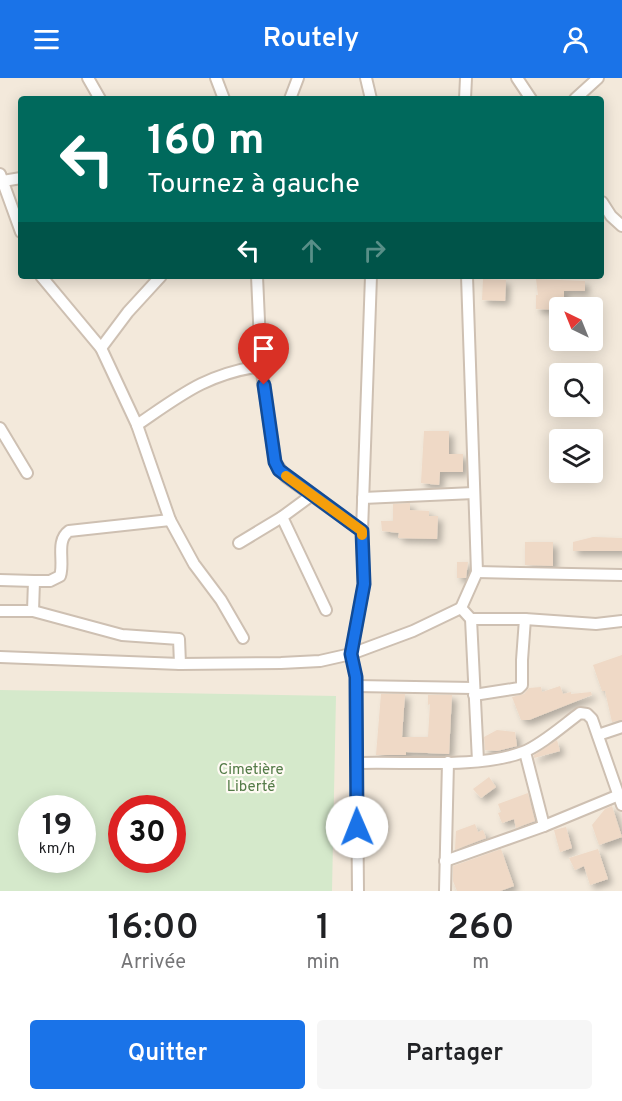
<!DOCTYPE html>
<html lang="fr">
<meta charset="utf-8">
<style>
:root{--surface:#fff;--page:#f6f6f6;--text:#202124;--muted:#757577;--accent:#1a73e8}
body{margin:0;font-family:Overpass,sans-serif;background:var(--page);color:var(--text);height:100vh;display:flex;flex-direction:column;font-size:22px;white-space:nowrap}
*{box-sizing:border-box;margin:0}
p{font-size:20px;color:var(--muted)}
.icon{flex:none;width:33px;height:33px;fill:none;stroke:currentColor;stroke-width:2;stroke-linecap:round;stroke-linejoin:round}
.map{position:relative;height:813px;overflow:hidden}
.details{display:flex;flex-direction:column;background:var(--surface);flex:1}
.details>*{flex:none}
.top-card{position:absolute;left:18px;top:18px;width:586px;height:183px;border-radius:6px;box-shadow:0 3px 15px #0003;background:#00695c;color:#fff;overflow:hidden}
.needle{width:39px;rotate:317deg}
.buttons{position:absolute;left:549px;top:219px;display:grid;gap:12px}
.buttons a{display:grid;place-items:center;width:54px;height:54px;border-radius:6px;background:var(--surface);box-shadow:0 3px 15px #0003;font-size:30px}
.speed{position:absolute;left:18px;top:717px;display:flex;gap:12px;font-size:30px;font-weight:700;text-align:center}
.speed>*{display:grid;place-content:center;width:78px;height:78px;border-radius:50%;background:var(--surface);box-shadow:0 3px 15px #0003;line-height:1}
.speed small{font-size:15px;font-weight:400}
.speed .limit{border:9px solid #d22;background:#fff;color:#111}
.pin{position:absolute;display:grid;place-items:center;width:51px;height:51px;color:#fff;margin:-62px -26px;border-radius:50% 50% 50% 0;rotate:-45deg;box-shadow:0 0 6px #0007}
.pin .icon{rotate:45deg}
.me{position:absolute;width:66px;margin:-33px;rotate:359deg;stroke-linejoin:round;filter:drop-shadow(0 0 4px #0008)}
.turn{display:flex;align-items:center;gap:21px;height:126px;padding:0 30px;font-size:27px}
.turn .icon{width:78px;height:78px;stroke-width:2.5}
.turn b{display:block;font-size:42px;line-height:51px}
.lanes{display:flex;align-items:center;height:57px;padding:0 30px;background:#0003;justify-content:center;gap:30px;direction:ltr}
.lanes .off{opacity:.35}
.eta{display:flex;justify-content:space-evenly;align-items:center;height:102px;text-align:center}
.eta b{font-size:36px;font-weight:600;line-height:42px}
.primary-button{display:flex;gap:12px;margin-top:auto;padding:12px 30px}
.primary-button a{flex:1;height:69px;border-radius:6px;background:var(--accent);color:#fff;font-size:24px;font-weight:600;line-height:69px;text-align:center}
.primary-button a+a{background:var(--page);color:var(--text)}
header{display:flex;justify-content:space-between;align-items:center;height:78px;padding:0 30px;background:var(--accent);color:#fff;font-size:27px;font-weight:600}
.map>svg:first-child{display:block}
.residential{fill:#f3e9db;fill-rule:evenodd}
.green{fill:#d5e9cb;fill-rule:evenodd}
.building{fill:#efd9c6;filter:url(#shadow)}
.lines{fill:none;stroke-linecap:round;stroke-linejoin:round}
.minor-casing{stroke:#cec0b2;stroke-width:14}
.minor{stroke:#fff;stroke-width:10}
.route-casing{stroke:#114b97;stroke-width:15}
.route{stroke:#1a73e8;stroke-width:10}
.slow{stroke:#f59e0b;stroke-width:10}
.labels{text-anchor:middle;dominant-baseline:central;stroke-width:4.5;stroke-linejoin:round;paint-order:stroke}
.park-label{font-size:15px;fill:#547b48;stroke:#fefaf3}
</style>
<header><svg class="icon" aria-label="menu" viewBox="0 0 24 24"><path d="M4 6h16M4 12h16M4 18h16"/></svg>Routely<svg class="icon" aria-label="person" viewBox="0 0 24 24"><circle cx="12" cy="8" r="4"/><path d="M4 21q1-7 8-7t8 7"/></svg></header>
<div class="map">
<svg width="622" height="813" viewBox="0 0 622 813">
<defs>
<filter id="shadow"><feDropShadow dx="4.5" dy="4.5" stdDeviation="3" flood-color="#0004"/></filter>
</defs>
<rect width="100%" height="100%" fill="#fcf7ec"/>
<path class="residential" d="M0,0h622v813h-622zM21,21h581v177h-581zM560,230h32v32h-32zM560,296h32v32h-32zM560,362h32v32h-32zM32,730h50v52h-50zM122,730h50v52h-50z"/>
<path class="green" d="M0,612l336,6 -4,195h-332zM32,730h50v52h-50zM122,730h50v52h-50z"/>
<g class="building">
<polygon points="483,201 506,202 505,223 482,222"/>
<polygon points="536,201 585,203 585,213 564,213 564,230 560,230 560,232 536,231 536,217 538,217"/>
<polygon points="424,353 449,353 449,376 463,376 463,394 440,394 439,407 421,405"/>
<polygon points="410,425 410,432 429,433 429,438 438,438 437,461 398,460 399,455 382,453 381,443 393,443 393,426"/>
<polygon points="593,459 622,460 622,473 573,473 573,464"/>
<polygon points="525,464 553,464 553,488 525,487"/>
<polygon points="457,484 468,484 466,500 457,500"/>
<polygon points="622,577 622,642 612,644 605,613 602,613 593,587"/>
<polygon points="560,608 563,616 571,614 571,616 591,614 592,617 529,642 521,642 512,619 524,616 529,610 541,609 542,614"/>
<polygon points="381,616 405,616 402,659 428,659 430,626 428,627 428,617 452,617 449,676 406,674 406,677 376,677"/>
<polygon points="497,652 515,654 517,668 497,673 485,672 484,659"/>
<polygon points="557,662 560,673 534,680 534,677"/>
<polygon points="489,699 496,709 481,720 473,711"/>
<polygon points="528,715 535,743 516,750 514,741 502,745 498,735 501,734 498,726"/>
<polygon points="612,728 622,759 599,767 592,747 605,731"/>
<polygon points="475,746 478,754 483,752 486,760 455,772 456,753"/>
<polygon points="566,749 572,770 560,774 554,752"/>
<polygon points="501,771 514,808 500,813 457,813 453,803 453,788"/>
<polygon points="598,771 608,801 590,807 584,788 575,792 569,780"/>
</g>
<g class="lines">
<g class="minor-casing">
<g id="minor">
<polyline points="88,0 100,21"/>
<polyline points="216,0 224,21"/>
<polyline points="366,0 371,21"/>
<polyline points="517,0 531,21"/>
<polyline points="290,21 298,0"/>
<polyline points="465,21 466,0"/>
<polyline points="575,21 598,0"/>
<polyline points="0,96 21,154"/>
<polyline points="3,103 21,100"/>
<polyline points="602,124 611,138 622,148"/>
<polyline points="41,198 101,270 137,347 170,442 194,486 221,522 243,560"/>
<polyline points="257,198 261,288 275,384 286,399 362,453"/>
<polyline points="467,198 477,494 461,530 471,541 478,683"/>
<polyline points="101,270 128,234 161,198"/>
<path d="M137,347c44,-30 69,-51 124,-59"/>
<polyline points="0,350 27,395"/>
<polyline points="363,420 474,415"/>
<polyline points="282,439 326,532"/>
<polyline points="239,465 282,439 312,417"/>
<polyline points="477,494 622,497"/>
<polyline points="0,502 34,503"/>
<polyline points="0,533 33,533 122,557 179,561 180,586"/>
<path d="M33,533l1,-30h16l10,-5c5,-14 -5,-35 9,-45l101,-11"/>
<polyline points="471,541 525,541 596,546 622,543"/>
<polyline points="0,579 180,586 281,585 320,583 351,576 364,506 362,453 371,198"/>
<polyline points="356,608 473,610"/>
<polyline points="474,617 519,610 522,607 522,582 525,541"/>
<polyline points="598,657 622,649"/>
<polyline points="525,674 544,748"/>
<path d="M356,685c48,-2 124,6 167,-11 17,-6 42,-28 57,-39l7,1 5,5 30,86"/>
<polyline points="445,783 544,748 619,717"/>
<polyline points="358,813 356,599 351,576 413,553 461,530"/>
<polyline points="445,813 448,684"/>
</g>
</g>
<use href="#minor" class="minor"/>
</g>
<g class="lines">
<g class="route-casing">
<polyline id="route" points="264,307 275,384 279,392 362,453 364,506 351,576 356,599 357,749"/>
</g>
<use href="#route" class="route"/>
<polyline class="slow" points="286,398 362,453 362,457"/>
</g>
<g class="labels">
<g class="park-label">
<text x="251" y="692">Cimetière<tspan x="251" dy="17">Liberté</tspan></text>
</g>
</g>
</svg>
<div class="buttons">
<a><svg class="needle" viewBox="-14 -14 28 28"><path d="M0-13l5 13h-10z" fill="#e53935"/><path d="M0 13l5-13h-10z" fill="#757577"/></svg></a>
<a><svg class="icon" aria-label="search" viewBox="0 0 24 24"><circle cx="10" cy="10" r="6"/><path d="M15 15l6 6"/></svg></a>
<a><svg class="icon" aria-label="layers" viewBox="0 0 24 24"><path d="M12 4l9 5-9 5-9-5zM3 14l9 5 9-5"/></svg></a>
</div>
<div class="speed"><div>19<small>km/h</small></div><div class="limit">30</div></div>
<div class="pin" style="left:264px;top:307px;background:#d93025"><svg class="icon" aria-label="arrive" viewBox="0 0 24 24"><path d="M6 21V4h12l-3 4 3 4H6"/></svg></div>
<svg class="me" style="left:357px;top:749px" viewBox="-20 -20 40 40"><circle r="19" fill="#fff"/><path d="M0-13L10 11 0 6-10 11z" fill="#1a73e8"/></svg>
<div class="top-card">
<div class="turn"><svg class="icon" aria-label="left" viewBox="0 0 24 24"><path d="M17 20v-9H6M10 6l-5 5 5 5"/></svg><div><b>160 m</b>Tournez à gauche</div></div>
<div class="lanes"><svg class="icon" aria-label="left" viewBox="0 0 24 24"><path d="M17 20v-9H6M10 6l-5 5 5 5"/></svg><svg class="icon off" aria-label="ahead" viewBox="0 0 24 24"><path d="M12 20V5M6 11l6-6 6 6"/></svg><svg class="icon off" aria-label="right" viewBox="0 0 24 24"><path d="M7 20v-9h11M14 6l5 5-5 5"/></svg></div>
</div>
</div>
<section class="details">
<div class="eta">
<div><b>16:00</b><p>Arrivée</p></div>
<div><b>1</b><p>min</p></div>
<div><b>260</b><p>m</p></div>
</div>
<div class="primary-button"><a>Quitter</a><a>Partager</a></div>
</section>
